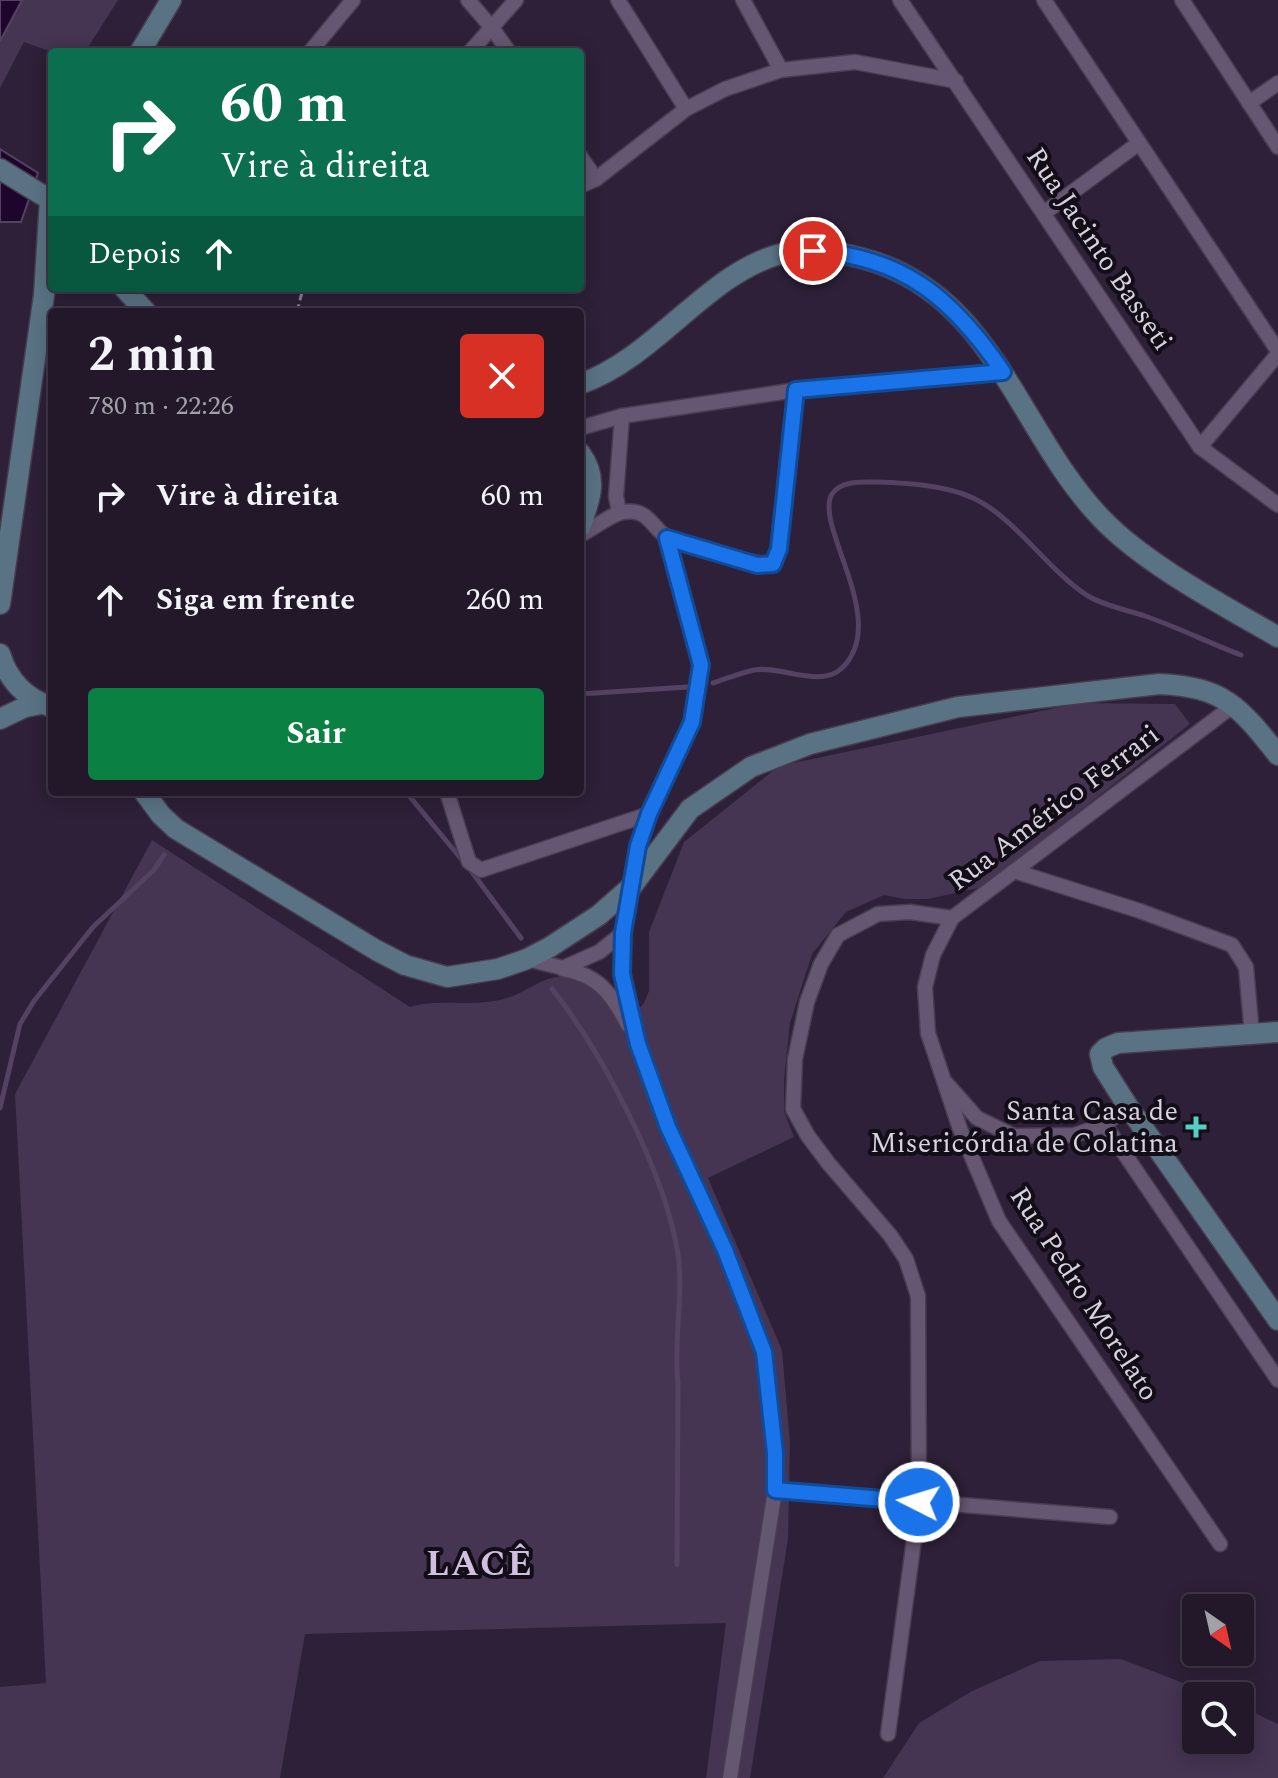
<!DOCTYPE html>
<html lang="pt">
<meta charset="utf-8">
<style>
:root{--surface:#22182a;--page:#2e2536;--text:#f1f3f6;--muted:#a2a0a8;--line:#3f3747;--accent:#0b8043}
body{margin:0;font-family:Spectral,serif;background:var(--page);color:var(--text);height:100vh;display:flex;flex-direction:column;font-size:30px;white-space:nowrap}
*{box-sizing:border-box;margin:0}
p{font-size:26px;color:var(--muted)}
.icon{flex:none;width:44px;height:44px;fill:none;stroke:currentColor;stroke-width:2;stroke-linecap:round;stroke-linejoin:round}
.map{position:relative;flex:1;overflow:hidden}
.drawer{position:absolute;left:48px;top:308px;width:536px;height:488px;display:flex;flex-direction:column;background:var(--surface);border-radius:8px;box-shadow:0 4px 20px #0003,0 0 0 2px var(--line)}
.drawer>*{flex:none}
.top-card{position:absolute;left:48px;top:48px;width:536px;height:244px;border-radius:8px;box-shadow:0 4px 20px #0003,0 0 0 2px var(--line);background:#0b6e4f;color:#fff;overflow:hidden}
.needle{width:52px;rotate:146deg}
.tools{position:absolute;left:1182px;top:1594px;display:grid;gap:16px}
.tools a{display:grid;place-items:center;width:72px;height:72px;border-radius:8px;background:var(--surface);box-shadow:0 4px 20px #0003,0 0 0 2px var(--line);font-size:40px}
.pin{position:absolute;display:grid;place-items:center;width:68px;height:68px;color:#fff;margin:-34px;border:4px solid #fff;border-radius:50%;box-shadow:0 2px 8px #0007}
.me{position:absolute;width:88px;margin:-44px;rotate:275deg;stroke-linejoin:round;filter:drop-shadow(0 0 6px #0008)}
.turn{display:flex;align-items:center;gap:28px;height:168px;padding:0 40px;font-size:36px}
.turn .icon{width:104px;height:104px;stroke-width:2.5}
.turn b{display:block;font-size:56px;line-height:68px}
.then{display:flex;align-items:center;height:76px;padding:0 40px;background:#0003;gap:16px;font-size:30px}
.round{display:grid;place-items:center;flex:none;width:84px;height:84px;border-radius:8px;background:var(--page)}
.head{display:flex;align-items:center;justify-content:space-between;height:136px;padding:0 40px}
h1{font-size:48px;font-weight:700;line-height:60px}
.cta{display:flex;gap:16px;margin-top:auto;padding:16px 40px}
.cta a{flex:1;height:92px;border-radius:8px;background:var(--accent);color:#fff;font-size:32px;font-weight:700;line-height:92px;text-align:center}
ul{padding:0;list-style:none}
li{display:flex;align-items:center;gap:24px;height:104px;padding:0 40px}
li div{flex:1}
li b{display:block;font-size:30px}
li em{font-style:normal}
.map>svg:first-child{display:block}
.green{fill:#453452}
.water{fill:#1d052c;stroke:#554262;stroke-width:2}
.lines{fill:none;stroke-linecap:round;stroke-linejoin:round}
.stream{stroke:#554262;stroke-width:5}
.street-casing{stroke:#483d50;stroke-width:17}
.secondary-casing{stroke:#483d50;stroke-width:23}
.path{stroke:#897e92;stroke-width:3;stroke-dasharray:8 4;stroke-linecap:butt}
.street{stroke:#655671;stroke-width:14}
.secondary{stroke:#597384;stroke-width:20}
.route-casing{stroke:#114b97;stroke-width:20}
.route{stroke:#1a73e8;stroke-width:14}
.poi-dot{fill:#55cec5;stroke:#120d17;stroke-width:3}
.labels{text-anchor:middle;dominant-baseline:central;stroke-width:8;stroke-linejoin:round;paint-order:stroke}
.street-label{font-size:28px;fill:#d9d0e0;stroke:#120d17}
.poi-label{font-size:28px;fill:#d9d0e0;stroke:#120d17;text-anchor:end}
.district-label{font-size:36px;font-weight:bold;letter-spacing:2px;fill:#d0bfdf;stroke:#120d17}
</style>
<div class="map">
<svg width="1278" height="1778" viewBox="0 0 1278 1778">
<rect width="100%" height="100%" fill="#2d2038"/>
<g class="green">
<polygon points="22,0 118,0 85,52 52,52 24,42 0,88 0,41"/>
<path d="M1079,703l96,1 15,20 -207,163 -55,12h-23l-21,-4 -38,17 -34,42 -22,69 -6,57v31l10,26 -86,41 74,172 8,92 -2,97 -38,239h-44l20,-155 -421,11 -25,144h-280v-91l46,-4 -31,-589 137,-254 258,167c31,-9 65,1 97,-9 18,-5 39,-24 57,-21 26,3 46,28 71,36l9,-10 5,-12v-59l35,-90 95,-76z"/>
<polygon points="1121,1659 1217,1696 1196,1696 1196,1740 1240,1740 1240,1706 1278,1724 1278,1778 883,1778 919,1723 972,1691 1040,1661"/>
</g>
<g class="water">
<polygon points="0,0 22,0 0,41"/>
<polygon points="0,149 38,173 21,222 0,222"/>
</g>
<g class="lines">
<g class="stream">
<path d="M713,683c13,-4 27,-10 41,-13 27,-5 66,19 88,-2 49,-47 -29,-143 -10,-174 9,-14 31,-12 45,-12 30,1 68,3 96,16 43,20 74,72 115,98 17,10 39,14 57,20 32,11 64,27 96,39"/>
<polyline points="580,694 687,687"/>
<polyline points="406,792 462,860"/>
<polyline points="469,868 521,938"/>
<path d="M552,989c51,64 113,184 126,265 6,42 -5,86 0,129l-1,182"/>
<polyline points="0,1108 20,1024 34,1001 93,927 154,870 164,855"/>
</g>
<g class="street-casing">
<g id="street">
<polyline points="468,0 492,28 509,52"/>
<polyline points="618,0 686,109"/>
<polyline points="743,0 781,70"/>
<polyline points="900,0 1200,447 1278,505"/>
<polyline points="1044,0 1278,351"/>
<polyline points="1182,0 1278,147"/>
<polyline points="310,52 353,0"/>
<polyline points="470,52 516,0"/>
<polyline points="1249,103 1278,83"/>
<polyline points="580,156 596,179"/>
<polyline points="580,186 596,179 686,109 725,89 781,70 855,62 956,81"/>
<polyline points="1044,213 1139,143"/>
<polyline points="580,428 622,416 796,390 1003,372"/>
<polyline points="1200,447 1278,354"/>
<polyline points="619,512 616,496 622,416"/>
<path d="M580,535c12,-5 32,-22 44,-23 26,-4 28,18 46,27 20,9 82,26 103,25l6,-15 17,-159"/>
<polyline points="447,792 469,862 481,870 649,814"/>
<polyline points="1014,871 1140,911 1232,945 1246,967 1252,1035"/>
<polyline points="952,918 933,955 925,987 928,1033 960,1129 999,1221 1220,1544"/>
<polyline points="623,933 622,974 638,1044 668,1127 725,1250 764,1352 770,1389 775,1490 730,1778"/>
<polyline points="527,959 563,968 599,952 623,933 638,846 649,814 692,722 701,665 667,538"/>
<path d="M563,969c36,6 49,25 65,56"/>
<polyline points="946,1083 977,1118 1014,1136 1074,1135 1105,1125 1127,1105"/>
<polyline points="1105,1125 1278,1380"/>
<polyline points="775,1490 1110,1517"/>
<polyline points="888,1734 919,1502 918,1296 906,1259 890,1235 829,1164 808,1136 793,1109 795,1059 807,1002 821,964 838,935 878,914 910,912 952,918 1234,705"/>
</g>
</g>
<g class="secondary-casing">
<g id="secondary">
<polyline points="140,52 171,0"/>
<polyline points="0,169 52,201"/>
<polyline points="124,288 146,312"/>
<path d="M580,384c75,-26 125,-108 197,-129 27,-8 58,-4 84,3 133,34 156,173 241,261 43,45 121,86 176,118"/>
<path d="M580,453c19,25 10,47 0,74"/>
<polyline points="0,604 44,295 50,199"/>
<path d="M0,654c8,26 26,45 52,53"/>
<polyline points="0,719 25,707 41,704"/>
<path d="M144,792l17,23 15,14 200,121 29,15 42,12 51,-8 29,-10 23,-12 49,-32 33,-29 58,-77 61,-42 59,-23 148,-37 201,-23c65,3 80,22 119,71"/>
<polyline points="1278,1032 1118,1043 1106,1048 1100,1054 1103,1067 1127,1105 1278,1320"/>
</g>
</g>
<polyline class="path" points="297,312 303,288"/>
<use href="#street" class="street"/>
<use href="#secondary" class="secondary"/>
</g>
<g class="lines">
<g class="route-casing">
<path id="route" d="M813,251c91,5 141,49 190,121l-207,18 -17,159 -6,15 -16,1 -90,-27 34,127 -9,57 -43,92 -11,32 -15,87 -1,41 16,70 30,83 57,123 39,102 11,101v37l144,12"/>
</g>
<use href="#route" class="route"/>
</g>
<path class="poi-dot" d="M1192 1115h8v8h8v8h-8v8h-8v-8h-8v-8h8z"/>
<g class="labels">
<g class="street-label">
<text transform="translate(1099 249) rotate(56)">Rua Jacinto Basseti</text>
<text transform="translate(1054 808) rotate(-37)">Rua Américo Ferrari</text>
<text transform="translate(1084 1294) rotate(57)">Rua Pedro Morelato</text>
</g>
<g class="poi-label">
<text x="1178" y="1111">Santa Casa de<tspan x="1178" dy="32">Misericórdia de Colatina</tspan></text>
</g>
<g class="district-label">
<text x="480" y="1564">LACÊ</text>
</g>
</g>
</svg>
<div class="tools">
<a><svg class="needle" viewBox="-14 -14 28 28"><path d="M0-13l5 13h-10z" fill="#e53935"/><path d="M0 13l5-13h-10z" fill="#a2a0a8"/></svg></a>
<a><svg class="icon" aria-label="search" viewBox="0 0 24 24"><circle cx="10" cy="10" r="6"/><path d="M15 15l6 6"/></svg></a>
</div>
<div class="pin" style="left:813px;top:251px;background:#d93025"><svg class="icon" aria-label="arrive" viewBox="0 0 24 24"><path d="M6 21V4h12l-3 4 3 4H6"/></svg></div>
<svg class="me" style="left:919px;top:1502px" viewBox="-20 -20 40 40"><circle r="17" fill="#1a73e8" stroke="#fff" stroke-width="3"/><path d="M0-11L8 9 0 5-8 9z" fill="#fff"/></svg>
<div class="top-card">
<div class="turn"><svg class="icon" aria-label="right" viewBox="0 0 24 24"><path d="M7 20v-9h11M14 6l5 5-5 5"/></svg><div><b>60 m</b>Vire à direita</div></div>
<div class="then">Depois<svg class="icon" aria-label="ahead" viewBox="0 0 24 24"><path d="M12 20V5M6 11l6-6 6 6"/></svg></div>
</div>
<section class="drawer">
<div class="head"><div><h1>2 min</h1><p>780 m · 22:26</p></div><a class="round" style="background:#d93025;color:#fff"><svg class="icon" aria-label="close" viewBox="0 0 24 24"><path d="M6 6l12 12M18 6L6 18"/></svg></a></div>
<ul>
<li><svg class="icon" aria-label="right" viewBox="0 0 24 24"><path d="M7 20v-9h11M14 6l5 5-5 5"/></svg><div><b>Vire à direita</b></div><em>60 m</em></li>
<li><svg class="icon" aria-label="ahead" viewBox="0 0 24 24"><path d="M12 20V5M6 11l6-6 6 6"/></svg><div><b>Siga em frente</b></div><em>260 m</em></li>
</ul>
<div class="cta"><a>Sair</a></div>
</section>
</div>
